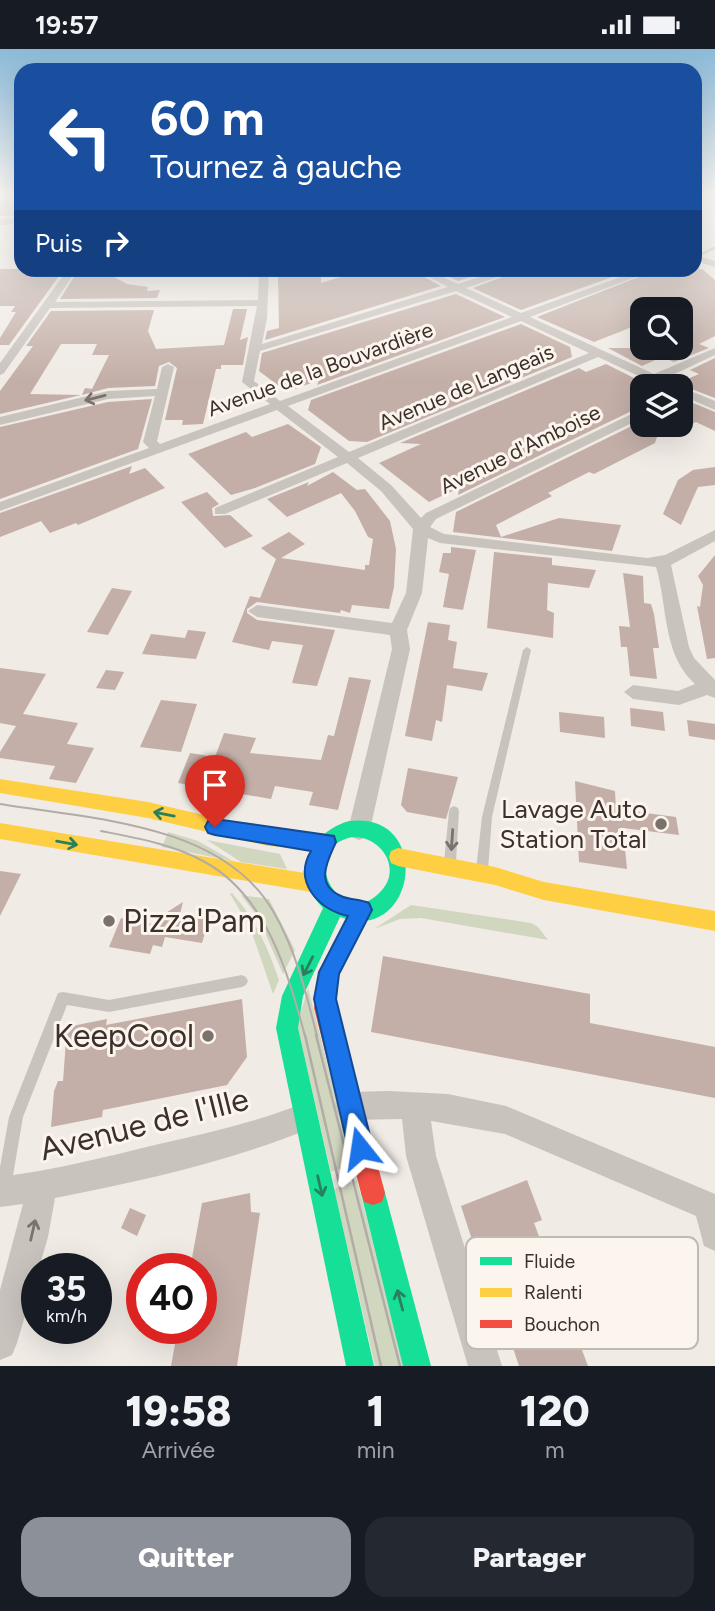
<!DOCTYPE html>
<html lang="fr">
<meta charset="utf-8">
<style>
:root{--surface:#171b24;--page:#242831;--text:#f1f3f6;--muted:#9ea1a6;--accent:#8c9099}
body{margin:0;font-family:Figtree,sans-serif;background:var(--page);color:var(--text);height:100vh;display:flex;flex-direction:column;font-size:26px;white-space:nowrap}
*{box-sizing:border-box;margin:0}
p{font-size:23px;color:var(--muted)}
.icon{flex:none;width:38px;height:38px;fill:none;stroke:currentColor;stroke-width:2;stroke-linecap:round;stroke-linejoin:round}
.map{position:relative;height:1317px;overflow:hidden}
.details{display:flex;flex-direction:column;background:var(--surface);flex:1}
.details>*{flex:none}
.banner{position:absolute;left:14px;top:14px;width:688px;height:214px;border-radius:21px;box-shadow:0 7px 28px #0002;background:#1a4fa0;color:#fff;overflow:hidden}
.buttons{position:absolute;left:630px;top:248px;display:grid;gap:14px}
.buttons a{display:grid;place-items:center;width:63px;height:63px;border-radius:14px;background:var(--surface);box-shadow:0 7px 28px #0002;font-size:35px}
.speed{position:absolute;left:21px;top:1204px;display:flex;gap:14px;font-size:35px;font-weight:700;text-align:center}
.speed>*{display:grid;place-content:center;width:91px;height:91px;border-radius:50%;background:var(--surface);box-shadow:0 7px 28px #0002;line-height:1}
.speed small{font-size:18px;font-weight:400}
.speed .limit{border:10px solid #d22;background:#fff;color:#111}
.pin{position:absolute;display:grid;place-items:center;width:60px;height:60px;color:#fff;margin:-72px -30px;border-radius:50% 50% 50% 0;rotate:-45deg;box-shadow:0 0 7px #0007}
.pin .icon{rotate:45deg}
.me{position:absolute;width:77px;margin:-38px;rotate:345deg;stroke-linejoin:round;filter:drop-shadow(0 0 5px #0008)}
.turn{display:flex;align-items:center;gap:24px;height:147px;padding:0 21px;font-size:32px}
.turn .icon{width:91px;height:91px;stroke-width:2.5}
.turn b{display:block;font-size:49px;line-height:60px}
.then{display:flex;align-items:center;height:66px;padding:0 21px;background:#0003;gap:14px;font-size:26px}
.eta{display:flex;justify-content:space-evenly;align-items:center;height:119px;text-align:center}
.eta b{font-size:42px;font-weight:800;line-height:49px}
.button{display:flex;gap:14px;margin-top:auto;padding:14px 21px}
.button a{flex:1;height:80px;border-radius:21px;background:var(--accent);color:#fff;font-size:28px;font-weight:800;line-height:80px;text-align:center}
.button a+a{background:var(--page);color:var(--text)}
.status{display:flex;justify-content:space-between;align-items:center;height:49px;padding:0 35px;background:var(--surface);direction:ltr}
.status svg{height:19px;fill:currentColor}
.map>svg:first-child{display:block}
.green{fill:#d1d6bf}
.building{fill:#c3afa7}
.lines{fill:none;stroke-linecap:round;stroke-linejoin:round}
.lane{fill:#c9c3be;fill-rule:evenodd}
.street{fill:#c9c3be;fill-rule:evenodd}
.fast{fill:#16e098;fill-rule:evenodd}
.slow{fill:#ffcf43;fill-rule:evenodd}
.jam{fill:#f24e42;fill-rule:evenodd}
.tram-far1{stroke:#b1aca8;stroke-width:2}
.tram{stroke:#b1aca8;stroke-width:2.5}
.oneway{stroke:#7b726d}
.oneway2{stroke:#2a7f5c}
.route{fill:#1a73e8;stroke:#114b97;stroke-width:2}
.poi-dot{fill:#7a716c;stroke:#fbf5ee;stroke-width:2.5}
.labels{text-anchor:middle;dominant-baseline:central;stroke-width:6;stroke-linejoin:round;paint-order:stroke}
.far-street-label{font-size:21px;fill:#3b302b;stroke:#fbf5ee}
.poi-label{font-size:26px;fill:#3b302b;stroke:#fbf5ee;text-anchor:end}
.near-poi-label{font-size:32px;fill:#3b302b;stroke:#fbf5ee;text-anchor:start}
.near-street-label{font-size:32px;fill:#3b302b;stroke:#fbf5ee}
.key{fill:#fbf5ee;stroke:#c1bab4;stroke-width:2}
.key-label{font-size:19px;fill:#3b302b}
</style>
<div class="status"><b>19:57</b><svg viewBox="0 0 49 12"><path d="M0 12V9h3v3zM5 12V6h3v6zM10 12V3h3v9zM15 12V0h3v12zM26 1h20v11H26zM47 4h2v5h-2z"/></svg></div>
<div class="map">
<svg width="715" height="1317" viewBox="0 0 715 1317">
<rect width="100%" height="100%" fill="#f0ebe5"/>
<g class="green">
<polygon points="168,783 198,792 233,812 162,798"/>
<polygon points="207,791 280,805 287,820 241,813"/>
<path d="M232,844c23,25 36,55 47,87l-6,14 -23,-67 -20,-33z"/>
<polygon points="241,846 269,850 295,901 283,925 258,868"/>
<polygon points="411,856 531,874 538,878 548,891 421,869 400,870 374,880"/>
<polygon points="308,939 353,1115 331,1123 297,976"/>
<polygon points="357,1131 404,1317 375,1317 334,1140"/>
</g>
<g class="building">
<polygon points="0,146 21,146 21,166 0,167"/>
<polygon points="0,220 64,220 9,296 0,296 0,289 16,263 11,263 15,257 0,257"/>
<polygon points="79,220 100,220 127,235 148,238 147,242 160,241 157,249 60,250"/>
<polygon points="302,220 321,220 321,234 367,220 410,220 441,237 265,291 267,282 279,279 278,228 302,228"/>
<polygon points="433,220 495,220 458,232"/>
<polygon points="523,220 634,220 521,261 473,239"/>
<polygon points="659,220 702,220 715,231 715,287 699,295 709,299 674,313 662,308 642,317 608,299 681,299 681,260 642,261 642,274 594,293 537,268"/>
<polygon points="456,245 505,268 317,336 319,331 287,343 259,322 262,304"/>
<polygon points="233,260 247,260 240,291 248,288 243,316 221,316 221,320 216,320 203,375 182,376 183,371 165,371 177,319 169,313 159,317 155,337 108,339 82,346 85,339 92,340 109,306 92,306 97,295 61,295 30,345 81,346 0,365 0,342 33,297 26,297 51,262 154,261 148,282 156,300 224,296"/>
<polygon points="521,275 570,298 572,308 367,393 349,392 308,361 311,351"/>
<polygon points="715,309 715,349 681,336 681,333 699,325 690,321"/>
<polygon points="606,315 642,333 642,357 458,446 459,439 429,453 379,414 421,395 400,394 579,319 586,323"/>
<polygon points="681,349 715,363 715,382 696,373 681,380"/>
<polygon points="152,350 138,400 0,450 0,378 108,353"/>
<polygon points="642,372 642,376 661,376 655,394 594,425 589,423 548,444 552,447 496,476 501,488 559,469 621,476 612,502 453,483 456,463"/>
<polygon points="288,375 321,398 315,415 255,439 231,446 188,405 246,383 252,388"/>
<polygon points="132,417 129,425 145,419 165,439 78,476 76,474 50,484 41,472 0,488 0,464"/>
<polygon points="715,418 715,436 698,438 681,476 663,465 678,431 693,421"/>
<polygon points="333,423 357,441 365,440 390,472 396,500 394,538 389,560 352,556 350,564 341,561 340,564 257,553 247,560 247,564 257,571 335,581 317,637 292,634 303,596 272,592 269,601 232,593 250,547 260,549 276,510 261,499 289,483 305,495 281,509 365,521 365,516 369,516 373,490 368,488 355,462 341,444 287,468 267,450 309,433 307,437"/>
<polygon points="207,443 219,455 212,459 213,467 230,466 253,487 225,499 181,453"/>
<polygon points="451,498 476,501 463,561 443,558 449,525 439,523 443,504 451,504"/>
<polygon points="494,503 552,509 552,516 596,521 589,539 548,534 547,561 554,564 553,589 487,579"/>
<polygon points="715,506 715,609 707,610 697,557 700,558 703,536 698,527"/>
<polygon points="623,524 643,527 644,554 651,555 654,565 659,599 653,599 657,630 630,627 627,598 621,598 619,577 630,578"/>
<polygon points="112,539 132,542 108,586 87,583"/>
<polygon points="428,573 450,576 448,591 457,593 453,619 488,624 482,642 447,636 442,673 436,671 432,692 405,687"/>
<polygon points="188,581 206,583 196,610 142,605 151,585 185,589"/>
<polygon points="0,619 46,625 23,665 78,674 67,695 94,699 76,734 49,730 55,717 0,709 0,703 16,677 0,674"/>
<polygon points="106,621 124,623 115,641 96,639"/>
<polygon points="349,628 371,631 338,761 309,756 313,743 275,737 271,750 178,734 190,704 215,708 224,684 256,689 250,704 321,711 328,686 334,687"/>
<polygon points="161,651 197,655 181,703 140,698"/>
<polygon points="630,659 663,663 665,682 631,677"/>
<polygon points="559,663 604,668 605,689 560,683"/>
<polygon points="687,671 715,675 715,691 689,687"/>
<polygon points="408,719 458,728 446,770 407,763 401,756"/>
<polygon points="575,732 615,742 616,760 676,768 679,786 623,779 627,820 579,813"/>
<polygon points="0,822 21,825 0,867"/>
<polygon points="183,853 180,865 209,870 202,894 165,888 162,898 153,896 150,905 109,898 121,869 157,876 161,867"/>
<polygon points="383,907 590,945 590,974 715,998 715,1049 371,983"/>
<polygon points="242,950 247,1008 227,1036 103,1061 102,1068 51,1078 54,1042 58,1032 63,1032 67,978 107,970 106,976"/>
<polygon points="527,1131 542,1171 534,1174 588,1317 519,1317 498,1254 493,1255 461,1157"/>
<polygon points="250,1144 251,1163 260,1164 237,1317 171,1317 178,1279 201,1279 201,1220 190,1220 202,1154"/>
<polygon points="130,1159 146,1166 137,1187 121,1179"/>
</g>
<g class="lines">
<g class="lane">
<polygon points="715,197 715,200 695,210 695,207"/>
<polygon points="527,598 531,601 492,768 488,821 486,825 482,826 478,825 476,821 482,768 523,601"/>
<polygon points="454,757 458,759 459,762 456,813 454,817 450,818 446,817 444,813 449,762 450,759"/>
<polygon points="242,926 246,928 248,932 246,936 242,938 109,963 67,956 23,1068 11,1138 9,1143 4,1145 0,1144 0,1118 9,1068 58,944 63,943 109,951"/>
</g>
<g class="street">
<polygon points="21,169 21,175 0,176 0,170"/>
<polygon points="695,206 715,212 715,218 695,212"/>
<path d="M68,220h9l-22,33 203,-2 1,-31h10l-2,49 -5,26 186,-57 -35,-18h13l32,15 47,-15h16l-55,19 55,25 122,-44h14l-127,48 124,57 61,-26v7l-51,24 14,8h-16l-64,-30 -240,101 33,27 30,33 5,-5 216,-104v9l-206,101 -6,8 14,7 203,24 18,-3 50,-25v11l-44,24 18,82 5,11 21,22v18l-8,-3 -28,10 -46,-6 -9,-7 9,-7 45,6 17,-7c-33,-30 -27,-77 -39,-117l-216,-24 -12,-5 -6,55 -15,37 3,19 -40,181 -3,7 -8,3 -8,-3 -3,-7 44,-181 -2,-14 -133,-18 -9,-6 9,-6 135,18 14,-30 7,-64 -32,-38 -34,-28 -122,51h-10v-6l123,-51 -61,-47 -277,101v-9l149,-54 -6,-6 12,-46 -47,3 -108,26v-8l108,-26 49,-2 5,-22 6,-3 6,3 -17,74 3,3 110,-40 -28,-22 15,-76 -207,2 -46,65 -4,2v-12zM456,242l56,26 -232,84 -26,-20 6,-30zM521,272l68,32 -240,99 -61,-46z"/>
<polygon points="681,338 715,352 715,361 681,346"/>
<polygon points="388,1042 448,1045 506,1057 715,1145 715,1202 704,1197 696,1167 505,1085 431,1072 436,1107 502,1317 468,1317 406,1107 402,1070 349,1071 339,1067 335,1057 339,1047 349,1043"/>
<path d="M304,1054l10,4 4,10 -4,10c-82,34 -172,54 -259,71l-7,39 -31,106 -5,12 -12,5v-70l23,-86 -23,3v-30c54,-7 106,-20 159,-33 49,-11 98,-22 145,-41z"/>
</g>
<g class="fast">
<path d="M349,772c86,-10 67,125 -9,96l-37,79 -5,32 76,338h-28l-70,-338 6,-32 41,-88c-32,-33 -15,-75 26,-87zM353,788c27,-1 49,30 29,53 -39,46 -89,-42 -29,-53z"/>
<polygon points="373,1132 382,1135 385,1144 431,1317 403,1317 361,1144 364,1135"/>
</g>
<g class="slow">
<polygon points="0,730 148,753 268,781 327,785 333,787 336,793 333,799 327,801 268,797 148,769 0,744"/>
<polygon points="0,774 317,826 324,829 326,835 324,841 317,844 0,790"/>
<polygon points="398,799 495,818 544,833 715,862 715,882 544,851 495,836 398,817 391,814 389,808 391,802"/>
</g>
<polygon class="jam" points="362,852 369,854 372,861 339,925 336,959 385,1144 382,1153 373,1156 364,1153 361,1144 314,959 319,923 355,854"/>
<g class="tram-far1">
<path d="M0,755c91,15 222,19 273,107 23,39 33,82 44,125"/>
<path d="M101,782c35,7 71,13 102,30 63,33 85,112 102,175"/>
</g>
<g class="tram">
<polyline points="305,986 381,1317"/>
<polyline points="316,986 400,1317"/>
</g>
</g>
<defs><path id="oneway-shaft" d="M-6 0H5M1.5-3L5.5 0L1.5 3" fill="none" stroke-width="1.6" stroke-linecap="round" stroke-linejoin="round" transform="scale(1.75)"/></defs>
<g class="oneway">
<use href="#oneway-shaft" transform="translate(95 349) rotate(166)"/>
<use href="#oneway-shaft" transform="translate(452 791) rotate(94)"/>
<use href="#oneway-shaft" transform="translate(33 1181) rotate(-77)"/>
</g>
<g class="oneway2">
<use href="#oneway-shaft" transform="translate(164 765) rotate(-169)"/>
<use href="#oneway-shaft" transform="translate(67 794) rotate(10)"/>
<use href="#oneway-shaft" transform="translate(308 917) rotate(117)"/>
<use href="#oneway-shaft" transform="translate(320 1137) rotate(77)"/>
<use href="#oneway-shaft" transform="translate(400 1251) rotate(-105)"/>
</g>
<linearGradient id="sky" x2="0" y2="1"><stop stop-color="#8bbad8"/><stop offset="0.44" stop-color="#f8f6f3"/><stop offset="1" stop-color="#f8f6f3" stop-opacity="0"/></linearGradient>
<rect width="715" height="331" fill="url(#sky)"/>
<path class="route" d="M215,770l119,17 2,6c-8,18 -22,42 5,54 8,4 19,3 28,7l3,7 -33,64 -3,25 37,149 -4,9 -9,3 -8,-3 -4,-9 -34,-149 5,-27 29,-56c-30,-6 -55,-35 -37,-65l-96,-16 -7,-2 -3,-6 3,-6z"/>
<g class="poi-dot">
<circle cx="661" cy="775" r="7"/>
<circle cx="109" cy="872" r="7"/>
<circle cx="208" cy="987" r="7"/>
</g>
<g class="labels">
<g class="far-street-label">
<text transform="translate(320 320) rotate(-20)">Avenue de la Bouvardière</text>
<text transform="translate(466 338) rotate(-23)">Avenue de Langeais</text>
<text transform="translate(520 400) rotate(-26)">Avenue d'Amboise</text>
</g>
<g class="poi-label">
<text x="647" y="760">Lavage Auto<tspan x="647" dy="30">Station Total</tspan></text>
</g>
<g class="near-poi-label">
<text x="123" y="872">Pizza'Pam</text>
<text x="194" y="987" text-anchor="end">KeepCool</text>
</g>
<g class="near-street-label">
<text transform="translate(144 1075) rotate(-14)">Avenue de l'Ille</text>
</g>
</g>
<rect x="466" y="1188" width="232" height="112" rx="10" class="key"/>
<rect x="480" y="1208" width="32" height="8" fill="#16e098"/>
<rect x="480" y="1239" width="32" height="9" fill="#ffcf43"/>
<rect x="480" y="1271" width="32" height="8" fill="#f24e42"/>
<g class="key-label">
<text x="524" y="1219">Fluide</text>
<text x="524" y="1250">Ralenti</text>
<text x="524" y="1282">Bouchon</text>
</g>
</svg>
<div class="buttons">
<a><svg class="icon" aria-label="search" viewBox="0 0 24 24"><circle cx="10" cy="10" r="6"/><path d="M15 15l6 6"/></svg></a>
<a><svg class="icon" aria-label="layers" viewBox="0 0 24 24"><path d="M12 4l9 5-9 5-9-5zM3 14l9 5 9-5"/></svg></a>
</div>
<div class="speed"><div>35<small>km/h</small></div><div class="limit">40</div></div>
<div class="pin" style="left:215px;top:778px;background:#d93025"><svg class="icon" aria-label="arrive" viewBox="0 0 24 24"><path d="M6 21V4h12l-3 4 3 4H6"/></svg></div>
<svg class="me" style="left:360px;top:1099px" viewBox="-20 -20 40 40"><path d="M0-17L14 15 0 8-14 15z" fill="#1a73e8" stroke="#fff" stroke-width="4"/></svg>
<div class="banner">
<div class="turn"><svg class="icon" aria-label="left" viewBox="0 0 24 24"><path d="M17 20v-9H6M10 6l-5 5 5 5"/></svg><div><b>60 m</b>Tournez à gauche</div></div>
<div class="then">Puis<svg class="icon" aria-label="right" viewBox="0 0 24 24"><path d="M7 20v-9h11M14 6l5 5-5 5"/></svg></div>
</div>
</div>
<section class="details">
<div class="eta">
<div><b>19:58</b><p>Arrivée</p></div>
<div><b>1</b><p>min</p></div>
<div><b>120</b><p>m</p></div>
</div>
<div class="button"><a>Quitter</a><a>Partager</a></div>
</section>
